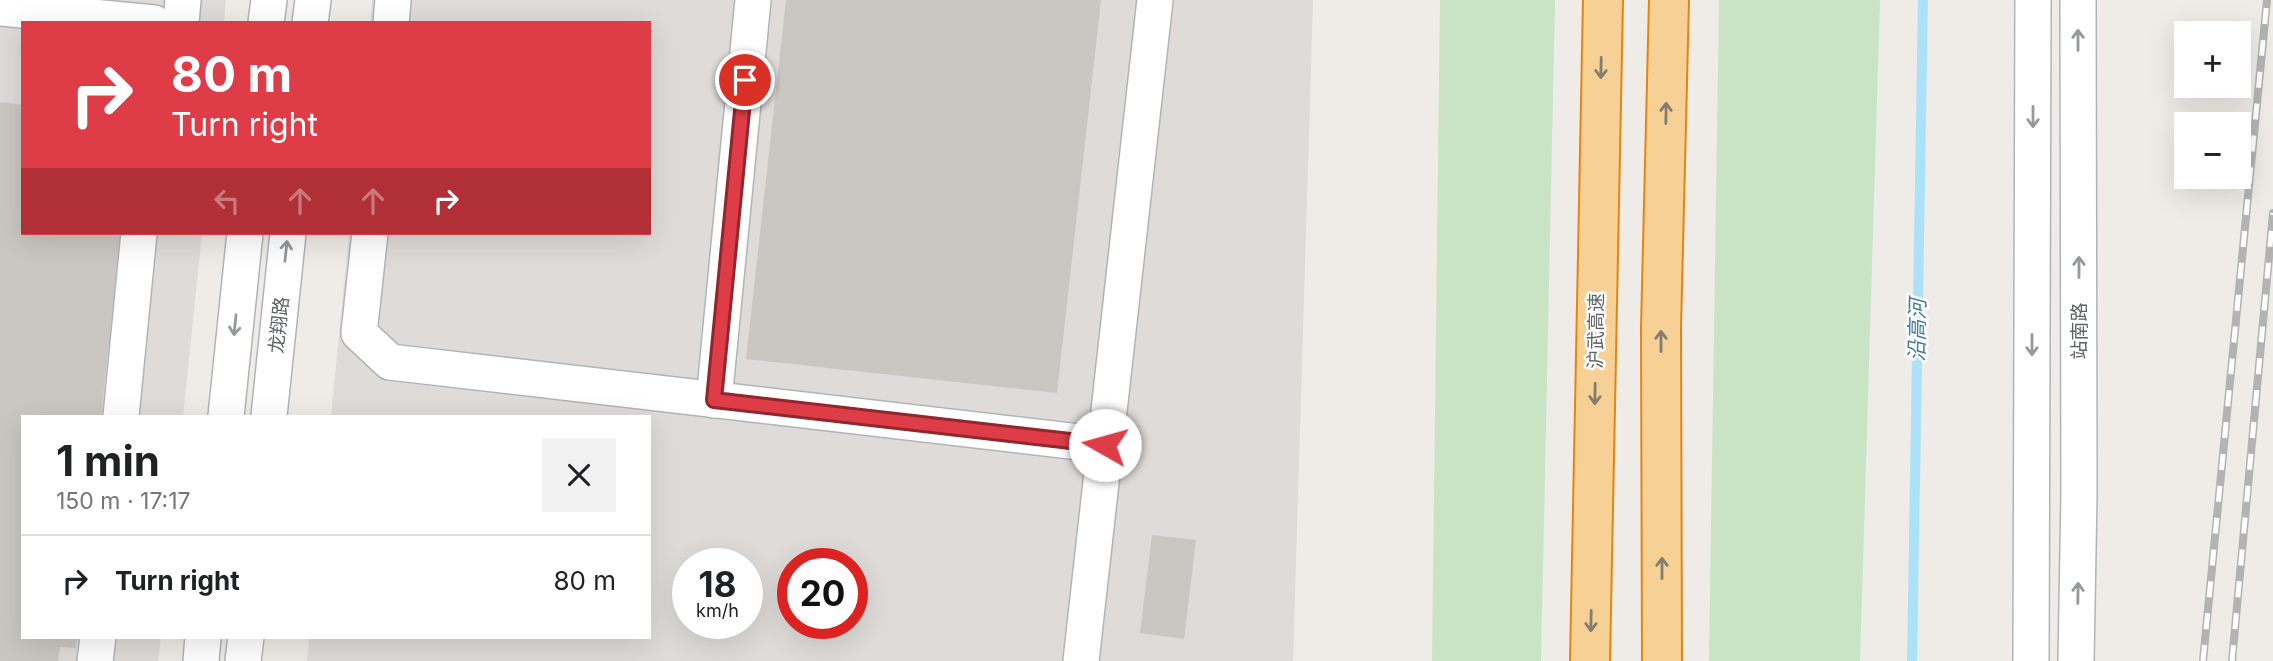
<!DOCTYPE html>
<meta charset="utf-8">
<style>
:root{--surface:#fff;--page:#f2f2f2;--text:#202124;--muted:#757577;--line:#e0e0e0}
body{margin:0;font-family:Inter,"Noto Sans SC",sans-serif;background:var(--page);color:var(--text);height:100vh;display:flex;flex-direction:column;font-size:26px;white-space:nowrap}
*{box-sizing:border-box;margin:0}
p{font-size:23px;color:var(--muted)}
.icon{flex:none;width:38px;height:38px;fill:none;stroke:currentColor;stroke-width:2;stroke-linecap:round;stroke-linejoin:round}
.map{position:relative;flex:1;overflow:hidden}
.sheet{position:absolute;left:21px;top:415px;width:630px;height:224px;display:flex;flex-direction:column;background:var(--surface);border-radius:0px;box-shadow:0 7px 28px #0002}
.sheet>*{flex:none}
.guide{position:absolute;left:21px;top:21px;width:630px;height:214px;border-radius:0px;box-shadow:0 7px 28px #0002;background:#de3c46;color:#fff;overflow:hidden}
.controls{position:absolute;left:2174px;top:21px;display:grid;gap:14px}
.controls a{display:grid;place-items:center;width:77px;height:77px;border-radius:0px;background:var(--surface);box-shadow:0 7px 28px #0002;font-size:35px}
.speed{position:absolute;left:672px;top:548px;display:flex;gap:14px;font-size:35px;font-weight:700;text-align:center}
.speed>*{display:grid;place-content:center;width:91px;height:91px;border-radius:50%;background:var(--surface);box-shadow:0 7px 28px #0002;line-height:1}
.speed small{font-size:18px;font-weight:400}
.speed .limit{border:10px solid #d22;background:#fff;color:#111}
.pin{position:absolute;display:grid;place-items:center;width:60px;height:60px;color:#fff;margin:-30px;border:4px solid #fff;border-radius:50%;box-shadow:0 2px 7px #0007}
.me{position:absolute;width:77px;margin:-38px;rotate:277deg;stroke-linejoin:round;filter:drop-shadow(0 0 5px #0008)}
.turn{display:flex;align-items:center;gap:24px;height:147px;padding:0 35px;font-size:32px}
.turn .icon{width:91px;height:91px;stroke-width:2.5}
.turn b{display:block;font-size:49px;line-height:60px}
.lanes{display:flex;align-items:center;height:66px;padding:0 35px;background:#0003;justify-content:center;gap:35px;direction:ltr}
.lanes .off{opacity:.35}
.round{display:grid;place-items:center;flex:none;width:74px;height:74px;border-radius:0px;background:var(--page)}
.summary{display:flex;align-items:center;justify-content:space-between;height:119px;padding:0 35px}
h1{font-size:42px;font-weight:700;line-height:52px}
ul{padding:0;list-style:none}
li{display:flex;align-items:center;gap:21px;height:91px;padding:0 35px;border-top:2px solid var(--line)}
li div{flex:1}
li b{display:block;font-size:26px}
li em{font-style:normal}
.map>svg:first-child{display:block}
.industrial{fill:#dedbd8;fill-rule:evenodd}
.green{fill:#c8e4c4}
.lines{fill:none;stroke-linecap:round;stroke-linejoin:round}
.stream{stroke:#abe2f9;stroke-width:10}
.building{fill:#cac6c2}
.minor-casing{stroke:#b1b4b7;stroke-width:38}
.highway-casing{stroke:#e5850f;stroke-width:42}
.minor{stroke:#fff;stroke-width:35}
.highway{stroke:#f6d095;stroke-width:38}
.rail-casing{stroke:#b2b3b3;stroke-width:8}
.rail{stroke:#fff;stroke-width:5;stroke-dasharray:16;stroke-linecap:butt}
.oneway{stroke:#96999b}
.oneway2{stroke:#837e71}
.route-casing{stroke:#90272e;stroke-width:18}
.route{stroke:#de3c46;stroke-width:12}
.labels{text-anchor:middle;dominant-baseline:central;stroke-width:5;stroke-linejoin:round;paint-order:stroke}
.street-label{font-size:19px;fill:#5d6265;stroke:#fff}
.water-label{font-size:21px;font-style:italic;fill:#42799a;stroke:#fff}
</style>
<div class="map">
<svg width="2273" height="661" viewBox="0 0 2273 661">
<rect width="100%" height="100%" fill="#efebe6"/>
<g class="industrial">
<polygon points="0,0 226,0 224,23 23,23 23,233 202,233 183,416 23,416 23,637 161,637 158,661 0,661"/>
<path d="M372,0h941l-20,661h-986l2,-24h340v-221h-318l18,-183h300v-210h-279zM688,564h59v59h-59zM793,564h59v59h-59z"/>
</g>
<g class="green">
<polygon points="1440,0 1555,0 1541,661 1432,661"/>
<polygon points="1719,0 1880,0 1860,661 1709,661"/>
</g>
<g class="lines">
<polyline class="stream" points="1912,661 1923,0"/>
</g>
<g class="building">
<polygon points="786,0 1101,0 1057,393 746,359"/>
<polygon points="0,102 23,105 23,233 121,233 101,416 23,416 23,637 77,637 76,648 60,647 58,661 0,661"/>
<polygon points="1152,535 1196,540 1184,639 1140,633"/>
</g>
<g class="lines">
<g class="minor-casing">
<g id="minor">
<polyline points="0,8 154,23"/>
<polyline points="181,23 183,0"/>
<polyline points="266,23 269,0"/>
<polyline points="310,23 313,0"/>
<polyline points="391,23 393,0"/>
<polyline points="370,233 359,333 390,362 1105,445"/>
<polyline points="714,400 753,0"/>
<polyline points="121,416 139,233"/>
<polyline points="226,416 245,233"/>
<polyline points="269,416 288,233"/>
<polyline points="95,661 98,637"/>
<polyline points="201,661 203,637"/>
<polyline points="243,661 246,637"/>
<polyline points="1081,661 1155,0"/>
<polyline points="2031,661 2033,0"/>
<polyline points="2076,661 2079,493 2078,0"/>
</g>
</g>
<g class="highway-casing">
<g id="highway">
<polyline points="1590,661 1603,0"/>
<polyline points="1662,661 1661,328 1669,0"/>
</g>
</g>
<use href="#minor" class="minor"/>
<use href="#highway" class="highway"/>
<g class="rail-casing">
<g id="rail">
<polyline points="2203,661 2267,0"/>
<polyline points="2232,661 2273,213"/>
</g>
</g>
<use href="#rail" class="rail"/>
</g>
<defs><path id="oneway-shaft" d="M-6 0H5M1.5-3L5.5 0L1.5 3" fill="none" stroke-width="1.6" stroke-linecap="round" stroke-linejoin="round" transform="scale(1.75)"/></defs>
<g class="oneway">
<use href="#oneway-shaft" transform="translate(2078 40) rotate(-90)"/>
<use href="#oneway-shaft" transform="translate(2033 117) rotate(90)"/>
<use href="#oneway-shaft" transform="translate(286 251) rotate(-84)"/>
<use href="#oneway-shaft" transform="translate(2079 267) rotate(-90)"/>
<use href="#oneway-shaft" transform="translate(235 325) rotate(96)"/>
<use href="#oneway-shaft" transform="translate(2032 345) rotate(90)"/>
<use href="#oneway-shaft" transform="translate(2078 593) rotate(-89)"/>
</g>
<g class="oneway2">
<use href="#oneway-shaft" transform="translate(1601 68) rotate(91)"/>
<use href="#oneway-shaft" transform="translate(1666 113) rotate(-89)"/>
<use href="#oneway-shaft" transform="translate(1661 341) rotate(-90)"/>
<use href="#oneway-shaft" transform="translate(1595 394) rotate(91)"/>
<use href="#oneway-shaft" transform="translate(1662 568) rotate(-90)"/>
<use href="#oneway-shaft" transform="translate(1591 621) rotate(91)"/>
</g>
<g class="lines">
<g class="route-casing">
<polyline id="route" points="745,80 714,400 1105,445"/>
</g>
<use href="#route" class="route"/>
</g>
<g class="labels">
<g class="street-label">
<text transform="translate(279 325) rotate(-84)">龙翔路</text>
<text transform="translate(1596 331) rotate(-89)">沪武高速</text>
<text transform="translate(2079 331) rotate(-90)">站南路</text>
</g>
<g class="water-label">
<text transform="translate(1917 330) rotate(-89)">沿高河</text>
</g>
</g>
</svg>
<div class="controls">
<a>+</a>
<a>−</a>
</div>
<div class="speed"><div>18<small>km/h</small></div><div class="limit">20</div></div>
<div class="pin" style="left:745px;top:80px;background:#d93025"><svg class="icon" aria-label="arrive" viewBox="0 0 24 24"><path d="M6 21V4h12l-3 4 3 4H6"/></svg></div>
<svg class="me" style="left:1105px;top:445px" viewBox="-20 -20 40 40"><circle r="19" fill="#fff"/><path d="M0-13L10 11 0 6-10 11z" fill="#de3c46"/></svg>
<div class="guide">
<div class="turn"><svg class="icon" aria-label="right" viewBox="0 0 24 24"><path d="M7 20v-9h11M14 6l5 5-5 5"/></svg><div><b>80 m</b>Turn right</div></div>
<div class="lanes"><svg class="icon off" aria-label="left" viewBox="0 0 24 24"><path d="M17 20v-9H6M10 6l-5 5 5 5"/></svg><svg class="icon off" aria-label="ahead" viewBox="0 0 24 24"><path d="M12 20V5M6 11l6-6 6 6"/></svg><svg class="icon off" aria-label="ahead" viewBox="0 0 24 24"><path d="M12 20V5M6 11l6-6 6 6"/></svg><svg class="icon" aria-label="right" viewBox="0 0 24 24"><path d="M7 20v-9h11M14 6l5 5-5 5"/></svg></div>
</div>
<section class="sheet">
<div class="summary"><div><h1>1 min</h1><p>150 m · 17:17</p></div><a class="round"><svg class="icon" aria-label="close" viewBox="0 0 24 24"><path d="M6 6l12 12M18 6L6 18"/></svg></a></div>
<ul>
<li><svg class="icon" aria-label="right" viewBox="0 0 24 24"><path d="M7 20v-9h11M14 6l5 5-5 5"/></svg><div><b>Turn right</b></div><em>80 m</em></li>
</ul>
</section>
</div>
